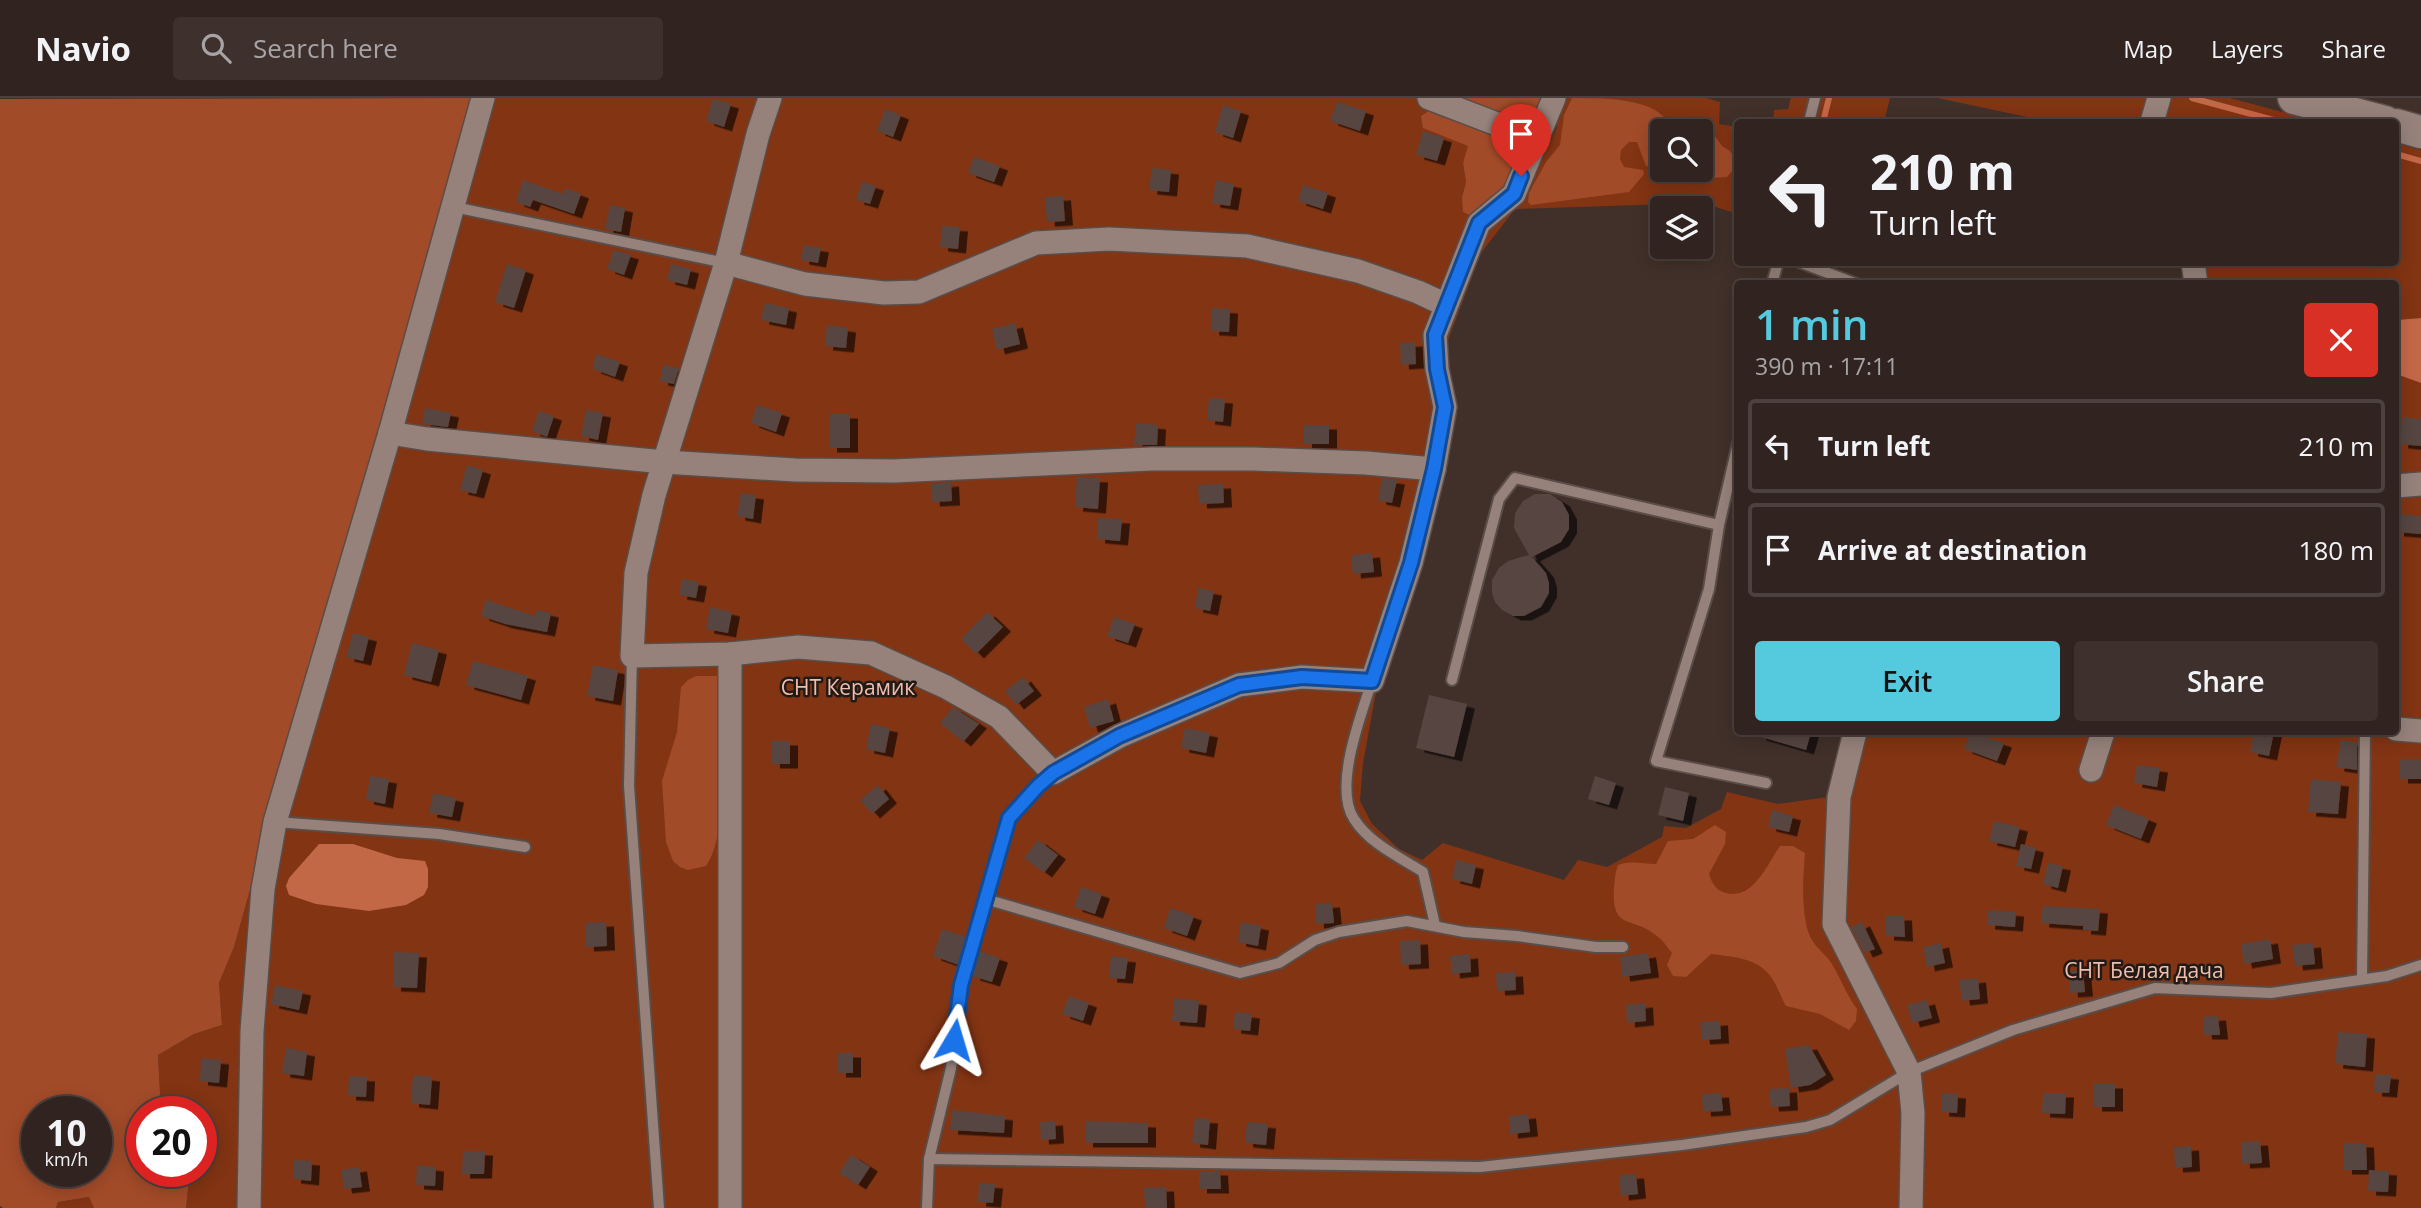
<!DOCTYPE html>
<meta charset="utf-8">
<style>
:root{--surface:#312420;--page:#3d302d;--text:#f1f3f6;--muted:#a8a4a5;--line:#4c413e;--accent:#55cadf}
body{margin:0;font-family:"Open Sans",sans-serif;background:var(--page);color:var(--text);height:100vh;display:flex;flex-direction:column;font-size:26px;white-space:nowrap}
*{box-sizing:border-box;margin:0}
p{font-size:23px;color:var(--muted)}
.icon{flex:none;width:38px;height:38px;fill:none;stroke:currentColor;stroke-width:2;stroke-linecap:round;stroke-linejoin:round}
.map{position:relative;flex:1;overflow:hidden}
.side{position:absolute;left:1734px;top:182px;width:665px;height:455px;display:flex;flex-direction:column;background:var(--surface);border-radius:7px;box-shadow:0 4px 18px #0003,0 0 0 2px var(--line)}
.side>*{flex:none}
.guide{position:absolute;left:1734px;top:21px;width:665px;height:147px;border-radius:7px;box-shadow:0 4px 18px #0003,0 0 0 2px var(--line);background:#312420;color:var(--text);overflow:hidden}
.tools{position:absolute;left:1650px;top:21px;display:grid;gap:14px}
.tools a{display:grid;place-items:center;width:63px;height:63px;border-radius:7px;background:var(--surface);box-shadow:0 4px 18px #0003,0 0 0 2px var(--line);font-size:35px}
.speed{position:absolute;left:21px;top:998px;display:flex;gap:14px;font-size:35px;font-weight:700;text-align:center}
.speed>*{display:grid;place-content:center;width:91px;height:91px;border-radius:50%;background:var(--surface);box-shadow:0 4px 18px #0003,0 0 0 2px var(--line);line-height:1}
.speed small{font-size:18px;font-weight:400}
.speed .limit{border:10px solid #d22;background:#fff;color:#111}
.pin{position:absolute;display:grid;place-items:center;width:60px;height:60px;color:#fff;margin:-72px -30px;border-radius:50% 50% 50% 0;rotate:-45deg;box-shadow:0 0 7px #0007}
.pin .icon{rotate:45deg}
.me{position:absolute;width:77px;margin:-38px;rotate:7deg;stroke-linejoin:round;filter:drop-shadow(0 0 5px #0008)}
.turn{display:flex;align-items:center;gap:24px;height:147px;padding:0 21px;font-size:32px}
.turn .icon{width:91px;height:91px;stroke-width:2.5}
.turn b{display:block;font-size:49px;line-height:60px}
.round{display:grid;place-items:center;flex:none;width:74px;height:74px;border-radius:7px;background:var(--page)}
.head{display:flex;align-items:center;justify-content:space-between;height:119px;padding:0 21px}
h1{font-size:42px;font-weight:600;line-height:52px;color:var(--accent)}
.action{display:flex;gap:14px;margin-top:auto;padding:14px 21px}
.action a{flex:1;height:80px;border-radius:7px;background:var(--accent);color:#111;font-size:28px;font-weight:600;line-height:80px;text-align:center}
.action a+a{background:var(--page);color:var(--text)}
ul{padding:0;list-style:none}
li{display:flex;align-items:center;gap:21px;height:94px;margin:0 14px 10px;padding:0 7px;border:4px solid var(--line);border-radius:7px}
li div{flex:1}
li b{display:block;font-size:26px}
li em{font-style:normal}
header{display:flex;align-items:center;gap:42px;box-sizing:border-box;height:98px;padding:0 35px;background:var(--surface);border-bottom:2px solid var(--line)}
header strong{font-size:33px}
nav{display:flex;gap:38px;margin-inline-start:auto;font-size:24px}
.search{width:490px;height:63px;background:var(--page);display:flex;align-items:center;gap:18px;box-sizing:border-box;padding:0 24px;border-radius:7px;color:var(--muted);font-size:26px}
.map>svg:first-child{display:block}
.green{fill:#823413;fill-rule:evenodd}
.forest{fill:#a24b29;fill-rule:evenodd}
.water{fill:#c36847}
.lines{fill:none;stroke-linecap:round;stroke-linejoin:round}
.stream{stroke:#c36847;stroke-width:6}
.building{fill:#57453f;filter:url(#shadow)}
.lane-casing{stroke:#5a4c47;stroke-width:14}
.street-casing{stroke:#5a4c47;stroke-width:26}
.secondary-casing{stroke:#5a4c47;stroke-width:35}
.lane{stroke:#96827b;stroke-width:10}
.street{stroke:#96827b;stroke-width:23}
.secondary{stroke:#96827b;stroke-width:32}
.route-casing{stroke:#114b97;stroke-width:18}
.route{stroke:#1a73e8;stroke-width:12}
.labels{text-anchor:middle;dominant-baseline:central;stroke-width:5;stroke-linejoin:round;paint-order:stroke}
.park-label{font-size:21px;fill:#f0bead;stroke:#221a17}
</style>
<header>
<strong>Navio</strong>
<div class="search"><svg class="icon" aria-label="search" viewBox="0 0 24 24"><circle cx="10" cy="10" r="6"/><path d="M15 15l6 6"/></svg>Search here</div>
<nav><a>Map</a><a>Layers</a><a>Share</a></nav>
</header>
<div class="map">
<svg width="2421" height="1110" viewBox="0 0 2421 1110">
<defs>
<filter id="shadow"><feDropShadow dx="8" dy="4.5" stdDeviation="0" flood-color="#0009"/></filter>
</defs>
<rect width="100%" height="100%" fill="#41302a"/>
<g class="green">
<path d="M474,0h989l-14,39 20,9 -6,17 3,19 -4,15 37,3 15,9 41,-77 2,-6 -3,-8 11,-20h141l14,4 -1,22 19,3v87l-35,-11 -188,6 -34,44 -36,95 8,41 -76,298 -14,76 -3,38 12,23 27,25 23,11 21,-17 121,37 14,-20 29,7 55,-30 2,-11 22,2 35,-19 6,-17 51,12 50,-7 15,-65h553v-358l25,9v825h-2235l4,-37h11v-60h-40l-3,-56 36,-21 28,-9 -3,-42 15,-36 16,-57 14,-67zM1662,33h39v39h-39z"/>
<polygon points="1791,0 1810,0 1803,24 1773,24 1774,12 1788,11"/>
<polygon points="1822,0 1890,0 1884,24 1816,24"/>
<polygon points="1938,0 2150,0 2144,24 2051,24"/>
<polygon points="2165,0 2230,0 2320,24 2159,24"/>
<polygon points="2396,45 2421,52 2421,220 2396,222 2396,186 2203,185 2200,165 2396,164"/>
<polygon points="90,1099 94,1110 56,1110 58,1104"/>
</g>
<g class="forest">
<path d="M474,0l-91,328 -119,397 -14,67 -16,57 -15,36 3,42 -28,9 -36,21 3,56h-19v60h48l-4,37h-92l-5,-11 -31,5 -2,6h-53l-3,-2v-1107zM37,1013h59v60h-59z"/>
<polygon points="1463,0 1545,0 1530,28 1462,8"/>
<path d="M1572,0c30,0 74,0 92,19l33,5 17,13 8,11 8,5 8,13 -11,13 -20,1 -21,-8h15v-39h-39v34l-16,1 -9,-24h-8l-8,8 -1,9 4,8 19,3 1,4 -15,18 -98,13 -3,-3 1,-9 17,-31 14,-17 4,-30z"/>
<polygon points="1432,11 1518,43 1518,57 1511,92 1476,120 1463,114 1462,99 1466,84 1463,65 1468,48 1423,30 1421,18"/>
<path d="M696,578h22l4,11c0,43 8,146 -16,179l-18,4 -8,-3 -7,-6 -7,-19 -4,-61 15,-49 4,-45 7,-7z"/>
<path d="M1715,727l11,7 -1,12 -16,30c3,9 6,16 17,19 28,7 41,-29 54,-47h13l12,7c-2,23 -5,67 7,87 6,10 16,16 21,26 9,15 13,28 24,43l-1,12 -7,9 -29,-16 -34,-8c-5,-9 -8,-18 -13,-26 -13,-22 -38,-23 -62,-26l-25,23 -13,-1 -6,-11 5,-12c-5,-6 -9,-13 -15,-17 -24,-21 -46,-4 -43,-49 1,-8 1,-14 4,-22 14,-5 24,-1 38,-1l12,-23 25,-2z"/>
</g>
<g class="water">
<polygon points="2421,220 2421,285 2396,276 2396,222"/>
<polygon points="319,746 353,746 397,760 425,763 428,771 428,789 424,797 406,807 369,813 316,806 289,797 286,788 289,780"/>
</g>
<g class="lines">
<g class="stream">
<polyline points="2192,0 2281,24"/>
<polyline points="1823,24 1829,0"/>
<polyline points="2396,56 2421,63"/>
</g>
</g>
<g class="building">
<polygon points="713,1 731,6 724,29 706,23"/>
<polygon points="1337,4 1366,13 1360,33 1330,23"/>
<polygon points="1223,7 1241,13 1233,40 1215,34"/>
<polygon points="885,11 901,17 893,39 877,33"/>
<polygon points="1423,33 1444,40 1437,63 1416,57"/>
<polygon points="974,59 1000,68 994,84 968,75"/>
<polygon points="1152,70 1171,72 1169,94 1149,92"/>
<polygon points="523,82 563,96 565,90 581,96 574,116 533,102 530,109 516,104"/>
<polygon points="1216,82 1234,86 1230,108 1212,105"/>
<polygon points="862,84 876,88 870,106 856,102"/>
<polygon points="1303,87 1328,95 1323,111 1298,103"/>
<polygon points="1063,98 1065,123 1047,124 1045,99"/>
<polygon points="610,107 625,110 621,134 605,131"/>
<polygon points="942,128 960,129 958,151 940,149"/>
<polygon points="804,147 821,150 818,165 801,162"/>
<polygon points="614,152 631,157 624,177 607,171"/>
<polygon points="507,166 526,172 514,210 495,204"/>
<polygon points="671,166 691,171 687,187 667,182"/>
<polygon points="765,205 789,210 786,227 761,222"/>
<polygon points="1212,210 1230,211 1229,234 1211,233"/>
<polygon points="1015,225 1020,246 997,252 992,231"/>
<polygon points="827,227 848,230 846,250 825,248"/>
<polygon points="1415,244 1416,266 1401,267 1400,245"/>
<polygon points="596,256 620,264 615,279 593,271"/>
<polygon points="663,267 679,270 674,286 660,283"/>
<polygon points="1209,300 1225,301 1223,324 1207,322"/>
<polygon points="757,307 782,315 776,334 751,325"/>
<polygon points="425,310 451,315 448,329 422,326"/>
<polygon points="586,312 603,315 598,342 581,338"/>
<polygon points="539,313 554,318 547,339 532,333"/>
<rect x="829" y="316" width="21" height="34"/>
<polygon points="2403,319 2421,321 2421,348 2400,346"/>
<polygon points="1136,325 1158,327 1157,347 1134,347"/>
<rect x="1304" y="327" width="25" height="19"/>
<polygon points="467,367 483,372 476,396 460,392"/>
<polygon points="1077,379 1100,380 1098,411 1075,409"/>
<polygon points="1382,380 1397,382 1392,405 1378,402"/>
<polygon points="951,384 952,403 932,404 931,386"/>
<polygon points="1223,386 1224,405 1199,406 1198,387"/>
<polygon points="741,395 756,397 753,421 737,418"/>
<polygon points="1535,396 1550,396 1562,404 1569,417 1569,431 1561,444 1532,459 1546,475 1549,485 1549,495 1541,509 1524,518 1513,518 1502,512 1495,504 1492,495 1492,482 1499,470 1508,463 1529,457 1514,430 1515,415 1523,403"/>
<polygon points="2396,416 2421,418 2421,436 2396,434"/>
<polygon points="1098,420 1122,421 1120,443 1097,441"/>
<polygon points="1372,455 1374,474 1353,476 1351,457"/>
<polygon points="682,481 699,484 696,500 679,497"/>
<polygon points="1198,490 1214,493 1210,513 1195,510"/>
<polygon points="486,502 535,518 537,512 551,515 547,534 505,526 481,518"/>
<polygon points="710,509 732,514 728,535 706,531"/>
<polygon points="987,514 1003,529 976,556 961,541"/>
<polygon points="1114,519 1135,526 1128,545 1107,538"/>
<polygon points="353,535 369,539 363,563 346,559"/>
<polygon points="412,545 439,552 431,584 404,577"/>
<polygon points="473,563 528,578 521,602 466,587"/>
<polygon points="593,567 618,572 613,603 587,598"/>
<polygon points="1023,579 1034,593 1016,607 1005,593"/>
<polygon points="1429,597 1467,606 1454,659 1416,650"/>
<polygon points="1108,601 1114,623 1090,630 1084,609"/>
<polygon points="953,609 979,626 963,644 940,625"/>
<polygon points="871,626 890,630 885,655 866,651"/>
<polygon points="1185,630 1210,635 1206,655 1181,650"/>
<polygon points="1759,634 1811,634 1806,652 1758,638"/>
<polygon points="1970,634 2004,645 1997,663 1964,651"/>
<polygon points="2254,634 2274,634 2269,658 2250,654"/>
<polygon points="2341,642 2357,645 2357,672 2336,669"/>
<polygon points="771,643 790,643 790,666 772,666"/>
<rect x="2400" y="661" width="21" height="20"/>
<polygon points="2137,667 2160,670 2157,689 2134,685"/>
<polygon points="370,678 389,681 385,706 366,702"/>
<polygon points="1595,678 1616,685 1609,707 1588,701"/>
<polygon points="2311,681 2341,684 2338,716 2308,714"/>
<polygon points="878,687 889,701 872,716 860,702"/>
<polygon points="1665,689 1689,695 1683,723 1658,717"/>
<polygon points="433,695 456,700 452,719 429,715"/>
<polygon points="2114,707 2149,721 2141,741 2106,727"/>
<polygon points="1772,712 1793,718 1789,734 1768,729"/>
<polygon points="1994,723 2020,729 2015,749 1989,743"/>
<polygon points="1038,742 1058,757 1044,775 1024,760"/>
<polygon points="2021,746 2036,750 2031,771 2016,768"/>
<polygon points="1456,762 1476,767 1472,786 1452,781"/>
<polygon points="2048,765 2063,768 2058,790 2043,786"/>
<polygon points="1081,789 1102,796 1095,816 1074,809"/>
<polygon points="1332,805 1334,825 1316,826 1315,806"/>
<polygon points="2043,808 2100,811 2098,833 2083,832 2083,828 2041,825"/>
<polygon points="1170,810 1194,818 1187,838 1164,830"/>
<polygon points="1988,812 2016,814 2015,829 1987,827"/>
<polygon points="1886,818 1904,818 1905,839 1886,838"/>
<polygon points="606,824 607,848 586,849 585,825"/>
<polygon points="1241,824 1261,828 1258,848 1238,844"/>
<polygon points="1862,824 1875,851 1865,855 1851,829"/>
<polygon points="942,831 966,839 959,867 933,858"/>
<polygon points="2270,841 2273,861 2244,866 2241,846"/>
<polygon points="1420,842 1421,866 1401,867 1400,843"/>
<polygon points="1941,845 1945,865 1927,869 1923,849"/>
<polygon points="2313,845 2315,866 2295,868 2292,847"/>
<polygon points="979,853 1000,860 992,884 972,878"/>
<polygon points="394,854 419,855 417,890 393,889"/>
<polygon points="1648,855 1651,875 1622,879 1620,859"/>
<polygon points="1470,856 1471,874 1452,876 1450,858"/>
<polygon points="1111,858 1128,860 1125,881 1109,880"/>
<polygon points="2083,872 2085,894 2070,895 2068,873"/>
<polygon points="1515,874 1516,892 1497,893 1496,875"/>
<polygon points="1978,880 1980,901 1962,903 1959,882"/>
<polygon points="275,887 303,893 299,912 271,906"/>
<polygon points="1069,898 1089,905 1083,923 1062,916"/>
<polygon points="1174,900 1199,903 1197,925 1172,923"/>
<polygon points="1927,902 1932,920 1912,925 1907,907"/>
<polygon points="1645,905 1646,923 1627,925 1626,907"/>
<polygon points="1235,914 1252,916 1250,933 1233,931"/>
<polygon points="2218,918 2220,937 2204,937 2203,919"/>
<polygon points="1720,923 1721,941 1702,942 1700,924"/>
<polygon points="2338,934 2367,936 2365,969 2335,966"/>
<polygon points="1809,947 1826,977 1810,987 1791,990 1785,951"/>
<polygon points="286,950 307,954 304,978 282,975"/>
<rect x="838" y="955" width="15" height="20"/>
<polygon points="201,960 221,962 219,985 200,983"/>
<polygon points="2375,976 2391,977 2389,995 2374,994"/>
<polygon points="413,977 432,979 430,1007 411,1005"/>
<polygon points="349,978 367,979 366,999 348,998"/>
<rect x="2094" y="986" width="21" height="23"/>
<polygon points="1789,990 1790,1008 1771,1009 1769,991"/>
<polygon points="1721,995 1723,1013 1703,1014 1702,996"/>
<polygon points="1942,995 1958,996 1957,1015 1941,1014"/>
<polygon points="2043,995 2066,995 2065,1016 2042,1015"/>
<polygon points="952,1012 1005,1018 1004,1035 950,1032"/>
<polygon points="1528,1016 1530,1034 1510,1036 1509,1018"/>
<polygon points="1195,1020 1210,1021 1208,1047 1192,1045"/>
<polygon points="1055,1023 1056,1041 1041,1042 1040,1024"/>
<polygon points="1085,1023 1148,1025 1148,1045 1085,1045"/>
<polygon points="1247,1024 1268,1026 1266,1047 1245,1045"/>
<polygon points="2260,1043 2262,1065 2242,1066 2241,1044"/>
<polygon points="2344,1045 2366,1045 2367,1072 2344,1072"/>
<polygon points="2191,1048 2192,1069 2175,1070 2174,1049"/>
<polygon points="463,1053 485,1053 484,1076 462,1076"/>
<polygon points="851,1057 870,1069 858,1087 839,1075"/>
<polygon points="294,1062 312,1063 311,1083 293,1081"/>
<polygon points="417,1067 436,1069 435,1088 416,1087"/>
<polygon points="359,1069 362,1089 344,1091 341,1072"/>
<polygon points="2369,1072 2389,1073 2388,1094 2368,1093"/>
<polygon points="1199,1073 1220,1073 1221,1091 1199,1091"/>
<polygon points="1636,1076 1638,1096 1621,1098 1619,1077"/>
<polygon points="979,1085 995,1086 993,1105 978,1104"/>
<polygon points="1166,1089 1167,1110 1145,1110 1144,1090"/>
</g>
<g class="lines">
<g class="lane-casing">
<g id="lane">
<polyline points="1809,24 1815,0"/>
<polyline points="454,109 726,165"/>
<polyline points="1799,164 1857,186"/>
<polyline points="1772,186 1778,164"/>
<polyline points="1738,345 1719,427 1709,491 1656,663 1766,685"/>
<polyline points="632,558 629,688 659,1110"/>
<polyline points="1452,582 1499,401 1515,380 1719,427"/>
<path d="M1372,583c-11,34 -39,106 -18,138 15,24 45,38 69,53l12,53"/>
<polyline points="275,724 439,736 525,749"/>
<polyline points="985,801 1240,875 1279,865 1315,842 1339,834 1407,823 1464,834 1517,838 1596,849 1623,849"/>
<polyline points="2362,881 2365,634"/>
<polyline points="929,1061 1480,1069 1682,1047 1806,1029 1830,1022 1909,974 2013,932 2155,890 2271,895 2387,878 2421,867"/>
<polyline points="927,1110 929,1061 951,970 961,887 985,801 1009,720 1038,688 1053,675"/>
</g>
</g>
<g class="street-casing">
<g id="street">
<polyline points="770,0 758,36 726,165 654,397 636,475 632,558 730,556 798,549 871,555 946,589 999,619 1053,675 1120,638 1239,587 1302,579 1372,583 1411,465 1434,371 1445,309 1437,271 1435,237 1479,125 1514,96 1554,0"/>
<polyline points="1429,0 1536,41"/>
<polyline points="2152,24 2159,0"/>
<polyline points="2193,164 2196,186"/>
<polyline points="726,165 805,186 884,195 919,194 1036,145 1109,141 1247,148 1358,173 1418,194 1446,207"/>
<polyline points="390,335 427,341 664,364 795,372 894,373 1151,361 1254,361 1366,365 1434,371"/>
<polyline points="2396,388 2421,386"/>
<polyline points="2396,631 2421,633"/>
<polyline points="1855,634 1839,699 1834,826 1909,974 1913,1015 1911,1110"/>
<polyline points="2091,672 2103,634"/>
<polyline points="249,1110 252,933 263,791 275,724 390,335 483,0"/>
<polyline points="730,1110 730,556"/>
</g>
</g>
<g class="secondary-casing">
<g id="secondary">
<polyline points="2294,0 2385,24"/>
<polyline points="2396,27 2421,34"/>
</g>
</g>
<use href="#lane" class="lane"/>
<use href="#street" class="street"/>
<use href="#secondary" class="secondary"/>
</g>
<g class="lines">
<g class="route-casing">
<polyline id="route" points="954,942 961,887 1009,720 1038,688 1053,675 1119,638 1239,587 1302,579 1372,583 1411,465 1434,371 1445,309 1437,271 1435,237 1479,125 1514,96 1521,78"/>
</g>
<use href="#route" class="route"/>
</g>
<g class="labels">
<g class="park-label">
<text x="848" y="589">СНТ Керамик</text>
<text x="2144" y="872">СНТ Белая дача</text>
</g>
</g>
</svg>
<div class="tools">
<a><svg class="icon" aria-label="search" viewBox="0 0 24 24"><circle cx="10" cy="10" r="6"/><path d="M15 15l6 6"/></svg></a>
<a><svg class="icon" aria-label="layers" viewBox="0 0 24 24"><path d="M12 4l9 5-9 5-9-5zM3 14l9 5 9-5"/></svg></a>
</div>
<div class="speed"><div>10<small>km/h</small></div><div class="limit">20</div></div>
<div class="pin" style="left:1521px;top:78px;background:#d93025"><svg class="icon" aria-label="arrive" viewBox="0 0 24 24"><path d="M6 21V4h12l-3 4 3 4H6"/></svg></div>
<svg class="me" style="left:954px;top:942px" viewBox="-20 -20 40 40"><path d="M0-17L14 15 0 8-14 15z" fill="#1a73e8" stroke="#fff" stroke-width="4"/></svg>
<div class="guide">
<div class="turn"><svg class="icon" aria-label="left" viewBox="0 0 24 24"><path d="M17 20v-9H6M10 6l-5 5 5 5"/></svg><div><b>210 m</b>Turn left</div></div>
</div>
<section class="side">
<div class="head"><div><h1>1 min</h1><p>390 m · 17:11</p></div><a class="round" style="background:#d93025;color:#fff"><svg class="icon" aria-label="close" viewBox="0 0 24 24"><path d="M6 6l12 12M18 6L6 18"/></svg></a></div>
<ul>
<li><svg class="icon" aria-label="left" viewBox="0 0 24 24"><path d="M17 20v-9H6M10 6l-5 5 5 5"/></svg><div><b>Turn left</b></div><em>210 m</em></li>
<li><svg class="icon" aria-label="arrive" viewBox="0 0 24 24"><path d="M6 21V4h12l-3 4 3 4H6"/></svg><div><b>Arrive at destination</b></div><em>180 m</em></li>
</ul>
<div class="action"><a>Exit</a><a>Share</a></div>
</section>
</div>
